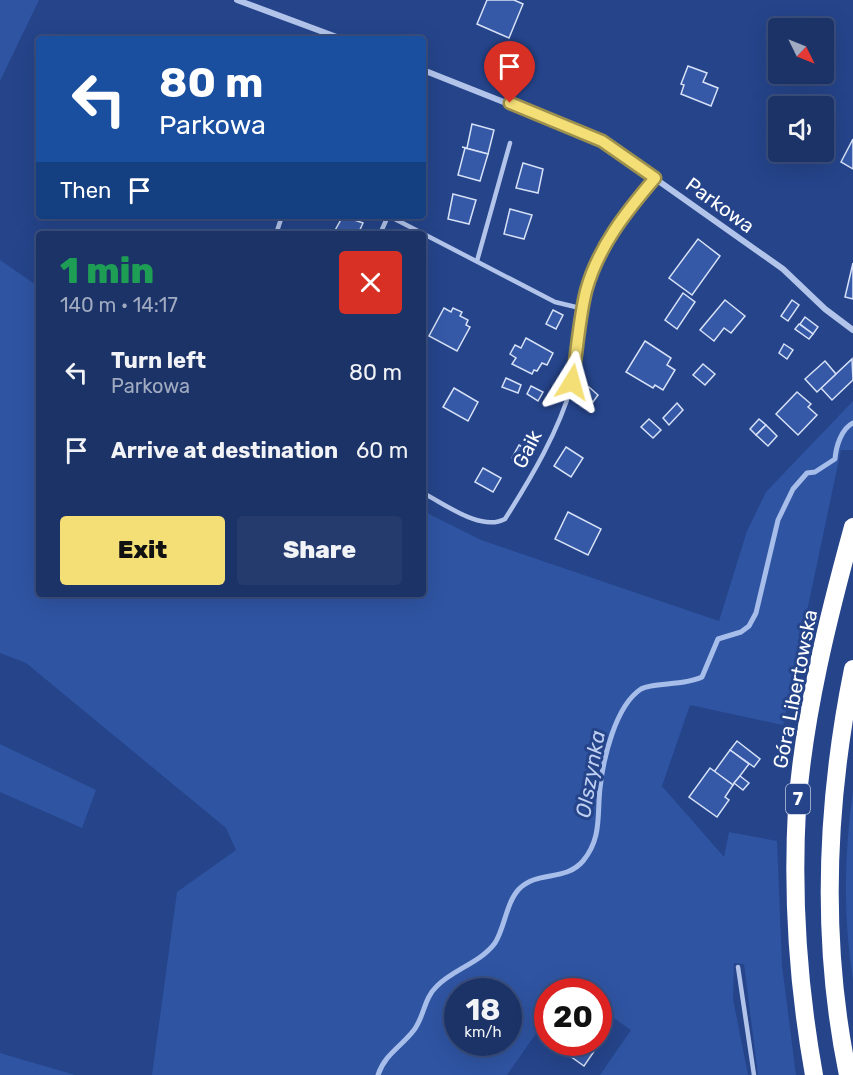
<!DOCTYPE html>
<meta charset="utf-8">
<style>
:root{--surface:#1c3368;--page:#253b6e;--text:#f1f3f6;--muted:#a0aac0;--line:#3a4e7c;--accent:#f3df76}
body{margin:0;font-family:Rubik,sans-serif;background:var(--page);color:var(--text);height:100vh;display:flex;flex-direction:column;font-size:22px;white-space:nowrap}
*{box-sizing:border-box;margin:0}
p{font-size:20px;color:var(--muted)}
.icon{flex:none;width:33px;height:33px;fill:none;stroke:currentColor;stroke-width:2;stroke-linecap:round;stroke-linejoin:round}
.map{position:relative;flex:1;overflow:hidden}
.panel{position:absolute;left:36px;top:231px;width:390px;height:366px;display:flex;flex-direction:column;background:var(--surface);border-radius:6px;box-shadow:0 6px 24px #0002,0 0 0 2px var(--line)}
.panel>*{flex:none}
.top-card{position:absolute;left:36px;top:36px;width:390px;height:183px;border-radius:6px;box-shadow:0 6px 24px #0002,0 0 0 2px var(--line);background:#1a4fa0;color:#fff;overflow:hidden}
.needle{width:39px;rotate:133deg}
.fabs{position:absolute;left:768px;top:18px;display:grid;gap:12px}
.fabs a{display:grid;place-items:center;width:66px;height:66px;border-radius:6px;background:var(--surface);box-shadow:0 6px 24px #0002,0 0 0 2px var(--line);font-size:30px}
.speed{position:absolute;left:444px;top:978px;display:flex;gap:12px;font-size:30px;font-weight:700;text-align:center}
.speed>*{display:grid;place-content:center;width:78px;height:78px;border-radius:50%;background:var(--surface);box-shadow:0 6px 24px #0002,0 0 0 2px var(--line);line-height:1}
.speed small{font-size:15px;font-weight:400}
.speed .limit{border:9px solid #d22;background:#fff;color:#111}
.pin{position:absolute;display:grid;place-items:center;width:51px;height:51px;color:#fff;margin:-62px -26px;border-radius:50% 50% 50% 0;rotate:-45deg;box-shadow:0 0 6px #0007}
.pin .icon{rotate:45deg}
.me{position:absolute;width:66px;margin:-33px;rotate:8deg;stroke-linejoin:round;filter:drop-shadow(0 0 4px #0008)}
.turn{display:flex;align-items:center;gap:21px;height:126px;padding:0 24px;font-size:27px}
.turn .icon{width:78px;height:78px;stroke-width:2.5}
.turn b{display:block;font-size:42px;line-height:51px}
.then{display:flex;align-items:center;height:57px;padding:0 24px;background:#0003;gap:12px;font-size:22px}
.round{display:grid;place-items:center;flex:none;width:63px;height:63px;border-radius:6px;background:var(--page)}
.headline{display:flex;align-items:center;justify-content:space-between;height:102px;padding:0 24px}
h1{font-size:36px;font-weight:800;line-height:45px;color:#1e9e55}
.cta{display:flex;gap:12px;margin-top:auto;padding:12px 24px}
.cta a{flex:1;height:69px;border-radius:6px;background:var(--accent);color:#111;font-size:24px;font-weight:800;line-height:69px;text-align:center}
.cta a+a{background:var(--page);color:var(--text)}
ul{padding:0;list-style:none}
li{display:flex;align-items:center;gap:18px;height:78px;padding:0 24px}
li div{flex:1}
li b{display:block;font-size:22px}
li em{font-style:normal}
.map>svg:first-child{display:block}
.green{fill:#2f54a2;fill-rule:evenodd}
.lines{fill:none;stroke-linecap:round;stroke-linejoin:round}
.stream{stroke:#a7bdea;stroke-width:5}
.building{fill:#3559a7;stroke:#d7e1f7;stroke-width:1.5}
.lane{stroke:#b2c4ea;stroke-width:4.5}
.street{stroke:#b2c4ea;stroke-width:6}
.highway{stroke:#fff;stroke-width:18}
.route-casing{stroke:#9e914d;stroke-width:15}
.route{stroke:#f3df76;stroke-width:10}
.labels{text-anchor:middle;dominant-baseline:central;stroke-width:6;stroke-linejoin:round;paint-order:stroke}
.shield{fill:#25448a;stroke:#bec7dc;stroke-width:1.5}
.shield-label{font-size:18px;font-weight:bold;fill:#fff}
.street-label{font-size:20px;fill:#fff;stroke:#25448a}
.water-label{font-size:21px;font-style:italic;fill:#becff1;stroke:#25448a}
</style>
<div class="map">
<svg width="853" height="1075" viewBox="0 0 853 1075">
<rect width="100%" height="100%" fill="#25448a"/>
<g class="green">
<polygon points="0,0 39,0 0,81"/>
<path d="M0,260l39,27v307h384v-83l58,29 238,81 28,-90 19,-39 87,-91v49h-12l-58,275 -93,-20 -28,81 62,71 5,-25 48,9 5,125 14,109h-38l-14,-111 -10,-1 -1,36 15,76h-148l31,-45 -32,-22 -1,-16 -23,-1 -6,-3 -3,3 -18,1 -1,26 -40,57h-355l25,-183 59,-42 -10,-22 -200,-165 -26,-10zM458,992h50v50h-50z"/>
<polygon points="0,744 96,790 82,828 0,792"/>
<path d="M853,791v190c-10,-63 -9,-127 0,-190z"/>
<polygon points="0,1053 75,1075 0,1075"/>
</g>
<g class="lines">
<path class="stream" d="M378,1075c7,-21 23,-28 36,-45 10,-13 10,-32 23,-44 17,-17 43,-23 58,-43 10,-16 11,-40 24,-54 19,-19 46,-7 64,-28 19,-23 14,-46 17,-73 3,-28 15,-82 41,-99 12,-7 43,-3 61,-12l16,-38 23,-7 8,-6 7,-13 22,-93 15,-31 14,-16 8,-1 20,-13c1,-12 6,-30 18,-36"/>
</g>
<g class="building">
<polygon points="487,0 514,0 523,4 509,38 477,24"/>
<polygon points="688,66 707,73 703,82 718,88 711,106 681,94 684,85 681,84"/>
<polygon points="472,124 494,130 488,154 462,147 467,148"/>
<polygon points="853,139 853,169 841,162"/>
<polygon points="465,148 488,154 480,181 458,175"/>
<polygon points="523,163 543,169 538,193 516,188"/>
<polygon points="453,194 476,200 469,224 448,219"/>
<polygon points="510,209 532,215 524,239 504,234"/>
<polygon points="343,216 363,223 358,234 333,234"/>
<polygon points="698,239 720,256 692,295 669,278"/>
<polygon points="853,263 853,299 845,297"/>
<polygon points="683,293 695,302 677,329 665,320"/>
<polygon points="725,300 745,316 731,333 724,328 714,341 700,330"/>
<polygon points="792,300 799,305 788,321 781,316"/>
<polygon points="444,308 451,312 453,308 462,312 460,316 468,320 466,325 470,327 457,351 429,336"/>
<polygon points="553,310 563,315 556,329 546,324"/>
<polygon points="805,317 818,327 813,334 800,324"/>
<polygon points="799,324 813,334 809,339 795,329"/>
<polygon points="526,338 553,353 547,365 542,363 537,371 534,370 532,374 512,364 516,358 510,354 515,345 521,348"/>
<polygon points="645,341 671,358 667,365 675,370 663,390 655,385 653,388 626,372"/>
<polygon points="784,344 793,350 787,359 779,353"/>
<polygon points="852,359 853,380 832,400 821,388"/>
<polygon points="825,361 836,374 817,392 805,379"/>
<polygon points="703,364 715,374 705,385 693,375"/>
<polygon points="506,378 521,385 518,393 502,387"/>
<polygon points="531,386 543,392 538,401 527,394"/>
<polygon points="589,387 598,395 593,402 583,393"/>
<polygon points="454,388 478,402 468,421 443,407"/>
<polygon points="797,392 811,404 808,407 817,415 798,435 776,414"/>
<polygon points="677,403 683,410 669,425 663,418"/>
<polygon points="649,419 661,430 653,438 641,427"/>
<polygon points="759,419 766,425 756,435 750,429"/>
<polygon points="766,425 777,436 768,446 756,435"/>
<polygon points="519,445 530,452 523,465 512,458"/>
<polygon points="566,447 583,458 571,477 554,466"/>
<polygon points="483,468 501,478 493,492 475,482"/>
<polygon points="568,512 601,529 588,555 555,539"/>
<polygon points="737,741 760,759 754,767 730,750"/>
<polygon points="730,750 749,764 733,785 714,772"/>
<polygon points="710,768 733,785 725,797 729,800 717,817 689,797"/>
<polygon points="740,776 749,783 743,790 734,783"/>
<polygon points="598,1030 606,1035 595,1050 584,1042 598,1042"/>
<polygon points="568,1042 584,1042 595,1050 584,1066 563,1051"/>
</g>
<g class="lines">
<g class="lane">
<polyline points="389,216 555,302 584,309"/>
<polyline points="276,234 282,216"/>
<polyline points="380,234 388,216"/>
<polyline points="477,261 510,143"/>
<path d="M423,493c22,11 58,39 82,26 26,-41 54,-88 67,-135 8,-29 8,-61 14,-90 8,-45 40,-83 69,-116"/>
<polyline points="738,967 754,1075"/>
</g>
<g class="street">
<polyline points="237,0 342,39"/>
<polyline points="423,70 602,141 783,269 825,309 853,330"/>
</g>
<g class="highway">
<path d="M814,1075c-16,-89 -22,-177 -17,-267 7,-94 31,-190 56,-281"/>
<path d="M848,1075c-28,-135 -22,-272 5,-406"/>
</g>
</g>
<g class="lines">
<g class="route-casing">
<path id="route" d="M510,103l92,38 53,37c-29,34 -57,69 -69,113 -7,28 -9,62 -14,91"/>
</g>
<use href="#route" class="route"/>
</g>
<g class="labels">
<rect class="shield" x="786" y="784" width="24" height="30" rx="4.5"/>
<g class="shield-label">
<text x="798" y="799">7</text>
</g>
<g class="street-label">
<text transform="translate(720 205) rotate(36)">Parkowa</text>
<text transform="translate(527 449) rotate(-63)">Gaik</text>
<text transform="translate(795 689) rotate(-79)">Góra Libertowska</text>
</g>
<g class="water-label">
<text transform="translate(590 774) rotate(-80)">Olszynka</text>
</g>
</g>
</svg>
<div class="fabs">
<a><svg class="needle" viewBox="-14 -14 28 28"><path d="M0-13l5 13h-10z" fill="#e53935"/><path d="M0 13l5-13h-10z" fill="#a0aac0"/></svg></a>
<a><svg class="icon" aria-label="sound" viewBox="0 0 24 24"><path d="M4 9h4l5-4v14l-5-4H4zM17 9q2 3 0 6"/></svg></a>
</div>
<div class="speed"><div>18<small>km/h</small></div><div class="limit">20</div></div>
<div class="pin" style="left:510px;top:103px;background:#d93025"><svg class="icon" aria-label="arrive" viewBox="0 0 24 24"><path d="M6 21V4h12l-3 4 3 4H6"/></svg></div>
<svg class="me" style="left:572px;top:382px" viewBox="-20 -20 40 40"><path d="M0-17L14 15 0 8-14 15z" fill="#f3df76" stroke="#fff" stroke-width="4"/></svg>
<div class="top-card">
<div class="turn"><svg class="icon" aria-label="left" viewBox="0 0 24 24"><path d="M17 20v-9H6M10 6l-5 5 5 5"/></svg><div><b>80 m</b>Parkowa</div></div>
<div class="then">Then<svg class="icon" aria-label="arrive" viewBox="0 0 24 24"><path d="M6 21V4h12l-3 4 3 4H6"/></svg></div>
</div>
<section class="panel">
<div class="headline"><div><h1>1 min</h1><p>140 m · 14:17</p></div><a class="round" style="background:#d93025;color:#fff"><svg class="icon" aria-label="close" viewBox="0 0 24 24"><path d="M6 6l12 12M18 6L6 18"/></svg></a></div>
<ul>
<li><svg class="icon" aria-label="left" viewBox="0 0 24 24"><path d="M17 20v-9H6M10 6l-5 5 5 5"/></svg><div><b>Turn left</b><p>Parkowa</p></div><em>80 m</em></li>
<li><svg class="icon" aria-label="arrive" viewBox="0 0 24 24"><path d="M6 21V4h12l-3 4 3 4H6"/></svg><div><b>Arrive at destination</b></div><em>60 m</em></li>
</ul>
<div class="cta"><a>Exit</a><a>Share</a></div>
</section>
</div>
